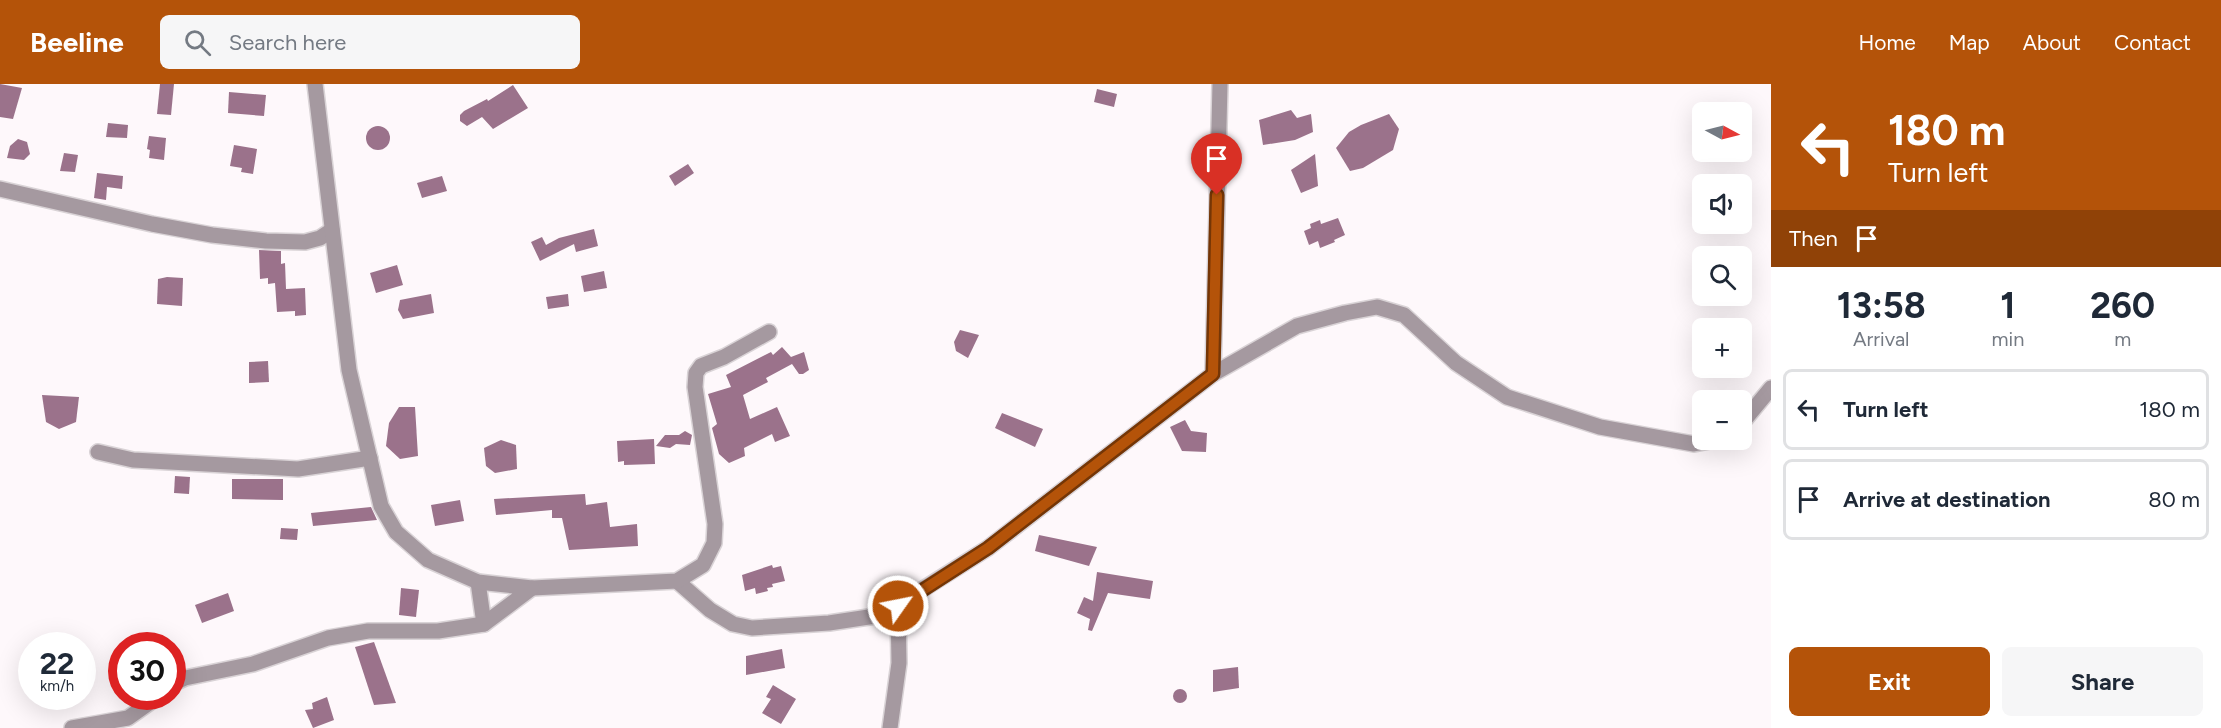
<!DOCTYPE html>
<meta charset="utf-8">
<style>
:root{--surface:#fff;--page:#f6f6f7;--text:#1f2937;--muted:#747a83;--line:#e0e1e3;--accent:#b45309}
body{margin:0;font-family:Figtree,sans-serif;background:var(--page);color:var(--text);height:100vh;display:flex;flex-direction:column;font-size:22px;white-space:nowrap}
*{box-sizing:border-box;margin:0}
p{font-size:20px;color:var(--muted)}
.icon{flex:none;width:33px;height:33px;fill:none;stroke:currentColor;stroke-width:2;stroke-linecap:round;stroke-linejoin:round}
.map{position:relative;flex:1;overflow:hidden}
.drawer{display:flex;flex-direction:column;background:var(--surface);width:450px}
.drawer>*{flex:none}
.banner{background:#b45309;color:#fff;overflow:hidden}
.needle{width:39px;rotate:97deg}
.controls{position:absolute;left:1692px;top:18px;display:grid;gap:12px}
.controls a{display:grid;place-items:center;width:60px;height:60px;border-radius:9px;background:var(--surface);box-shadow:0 6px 24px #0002;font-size:30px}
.speed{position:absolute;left:18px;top:548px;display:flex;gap:12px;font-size:30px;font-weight:700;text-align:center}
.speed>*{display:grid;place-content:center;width:78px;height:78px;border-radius:50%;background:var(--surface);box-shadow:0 6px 24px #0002;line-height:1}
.speed small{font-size:15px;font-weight:400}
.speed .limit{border:9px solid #d22;background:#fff;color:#111}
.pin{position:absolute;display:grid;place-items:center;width:51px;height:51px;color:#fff;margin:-62px -26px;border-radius:50% 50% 50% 0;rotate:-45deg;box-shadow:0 0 6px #0007}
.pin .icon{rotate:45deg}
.me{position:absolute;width:66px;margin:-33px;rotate:57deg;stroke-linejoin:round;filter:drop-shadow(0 0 4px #0008)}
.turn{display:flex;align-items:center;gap:21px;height:126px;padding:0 18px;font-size:27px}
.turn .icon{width:78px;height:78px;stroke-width:2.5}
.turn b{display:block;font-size:42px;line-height:51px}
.then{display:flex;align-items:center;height:57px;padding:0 18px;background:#0003;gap:12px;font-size:22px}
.eta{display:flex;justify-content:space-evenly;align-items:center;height:102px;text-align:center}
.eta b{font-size:36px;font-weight:700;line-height:42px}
.action{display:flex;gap:12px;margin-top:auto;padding:12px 18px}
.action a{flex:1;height:69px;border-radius:9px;background:var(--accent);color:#fff;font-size:24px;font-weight:700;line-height:69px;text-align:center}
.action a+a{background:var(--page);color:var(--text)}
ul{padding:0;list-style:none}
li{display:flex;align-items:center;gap:18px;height:81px;margin:0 12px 9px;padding:0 6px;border:3px solid var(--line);border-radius:9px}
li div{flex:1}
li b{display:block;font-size:22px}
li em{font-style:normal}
header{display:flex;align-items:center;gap:36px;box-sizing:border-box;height:84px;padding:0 30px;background:var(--accent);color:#fff}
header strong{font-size:28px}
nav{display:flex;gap:33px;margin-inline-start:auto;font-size:21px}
.search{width:420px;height:54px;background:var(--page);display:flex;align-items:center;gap:15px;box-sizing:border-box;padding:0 21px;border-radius:9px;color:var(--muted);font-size:22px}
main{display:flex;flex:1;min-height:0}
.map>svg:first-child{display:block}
.building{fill:#9b728b}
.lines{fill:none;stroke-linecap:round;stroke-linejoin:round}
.minor-casing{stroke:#d9d3d6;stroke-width:18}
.minor{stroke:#a599a0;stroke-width:15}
.route-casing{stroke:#753606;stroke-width:15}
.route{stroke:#b45309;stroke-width:10}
</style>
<header>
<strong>Beeline</strong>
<div class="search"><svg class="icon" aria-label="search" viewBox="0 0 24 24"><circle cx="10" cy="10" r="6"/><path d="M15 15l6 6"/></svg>Search here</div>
<nav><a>Home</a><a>Map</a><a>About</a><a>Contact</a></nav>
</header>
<main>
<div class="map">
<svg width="1771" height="644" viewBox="0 0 1771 644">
<rect width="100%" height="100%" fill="#fef8fb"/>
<g class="building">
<polygon points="0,0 22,4 13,35 0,33"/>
<polygon points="160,0 174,0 171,31 157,30"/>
<polygon points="513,1 528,24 493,45 482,33 467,42 460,37 460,31 464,27 487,15 488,17"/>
<polygon points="1097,5 1117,10 1114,23 1094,18"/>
<polygon points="229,8 266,11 264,32 228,29"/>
<polygon points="1291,26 1297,34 1311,30 1313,48 1295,56 1263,61 1259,36"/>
<polygon points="1389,30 1399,45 1393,66 1363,84 1350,87 1336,64 1349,48 1361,41"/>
<polygon points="108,39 128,41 127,54 106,53"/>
<circle cx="378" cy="54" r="12"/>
<polygon points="149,52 166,54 164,76 149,74 150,66 147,65"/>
<polygon points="18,55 27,58 30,70 24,76 7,74 10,62"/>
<polygon points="234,61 257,65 253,90 241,88 242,84 230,82"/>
<polygon points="64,69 78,71 75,88 60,87"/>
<polygon points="1315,70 1318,102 1301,109 1291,86"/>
<polygon points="688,80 694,89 675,102 669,92"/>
<polygon points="97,89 123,92 122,105 107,103 106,116 94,114"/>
<polygon points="442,92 447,107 422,114 417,99"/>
<polygon points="1338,134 1345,151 1334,156 1335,158 1320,164 1318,157 1309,161 1304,147 1311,144 1310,140 1320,136 1321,140"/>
<polygon points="594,145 598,162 576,168 574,160 540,177 531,158 542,153 546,161 559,154"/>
<polygon points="259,166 281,167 281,180 285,179 286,205 305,204 306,231 295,232 295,227 277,228 275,199 268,200 268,194 260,195"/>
<polygon points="397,181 403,201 376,209 370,189"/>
<polygon points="604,187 607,204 584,208 581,192"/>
<polygon points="167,193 183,194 182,222 157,220 158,195"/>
<polygon points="431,210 434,229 403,235 398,226 400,216"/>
<polygon points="568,210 569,222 548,225 546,213"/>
<polygon points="960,246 979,251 968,274 956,267 954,258"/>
<polygon points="782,263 791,273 804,268 809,286 803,290 799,290 792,280 766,294 768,298 743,311 750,335 777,323 790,352 775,358 772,350 744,364 745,372 729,379 719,370 712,344 717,340 708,310 731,303 726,291 771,268 773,271"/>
<polygon points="268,277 269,298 249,299 249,278"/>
<polygon points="42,311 79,313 76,338 59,345 46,338"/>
<polygon points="399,323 415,323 418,372 400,375 386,362 389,339"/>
<polygon points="1002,329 1043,345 1035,363 995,344"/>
<polygon points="1185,336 1191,347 1207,349 1206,368 1182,367 1170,343"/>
<polygon points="685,347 692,351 690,361 676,360 670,364 656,362 665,351 679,351"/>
<polygon points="654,355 655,380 624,381 624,377 618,378 617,357"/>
<polygon points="501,356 516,361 517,385 495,389 486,382 484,364"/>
<polygon points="175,392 190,393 189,410 174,409"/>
<polygon points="232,395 283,395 283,416 232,415"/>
<polygon points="585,410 586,421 607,418 610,443 637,440 638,462 569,466 562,434 552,434 552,426 496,431 494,415"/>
<polygon points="460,416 464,437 435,442 431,421"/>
<polygon points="371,423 377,436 313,442 311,429"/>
<polygon points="281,444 298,445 297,456 280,455"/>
<polygon points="1039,451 1097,463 1089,482 1035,467"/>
<polygon points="772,481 773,484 781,482 785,497 772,500 773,503 767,504 768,507 756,510 755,504 745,507 742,491"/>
<polygon points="1097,488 1153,497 1150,515 1108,509 1092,547 1088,546 1090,535 1077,529 1084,513 1093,517"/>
<polygon points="401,504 419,506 416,533 399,531"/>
<polygon points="228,509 234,527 202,539 195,521"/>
<polygon points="374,558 396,619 374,621 355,563"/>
<polygon points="782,565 785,584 746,591 746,572"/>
<polygon points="1238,583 1239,604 1213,608 1213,586"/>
<polygon points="773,601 796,615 781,640 762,629 771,615 766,613"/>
<circle cx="1180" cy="612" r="7"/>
<polygon points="327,613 334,636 313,644 305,626 313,625 312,619"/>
</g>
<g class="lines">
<g class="minor-casing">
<g id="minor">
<polyline points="0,105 152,140 212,151 266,157 305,158 320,154 332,146"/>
<polyline points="1213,290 1297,242 1345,229 1377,223 1404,231 1456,279 1507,313 1600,343 1694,360 1715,356"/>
<polyline points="1742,339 1771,304"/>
<polyline points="98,368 133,376 298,385 370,374"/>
<polyline points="677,497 710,526 733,540 752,544 829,539 882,531 988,464 1213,290 1220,0"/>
<polyline points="478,498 484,540"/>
<polyline points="532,504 677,497 703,481 714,459 715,440 695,303 696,289 701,282 724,273 769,248"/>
<polyline points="172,600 185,594 253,580 328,554 368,547 438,547 484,540 532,504 478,498 428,476 396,448 381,422 349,286 315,0"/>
<polyline points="72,644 128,634 159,612"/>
<polyline points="890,644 899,579 898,522"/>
</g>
</g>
<use href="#minor" class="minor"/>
</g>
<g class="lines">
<g class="route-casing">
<polyline id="route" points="898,522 988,464 1213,290 1217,111"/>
</g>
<use href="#route" class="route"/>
</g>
</svg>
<div class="controls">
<a><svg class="needle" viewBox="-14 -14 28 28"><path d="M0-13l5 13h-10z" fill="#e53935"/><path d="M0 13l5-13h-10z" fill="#747a83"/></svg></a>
<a><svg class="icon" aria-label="sound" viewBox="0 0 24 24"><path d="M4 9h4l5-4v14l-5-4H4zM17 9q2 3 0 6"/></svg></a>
<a><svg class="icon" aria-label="search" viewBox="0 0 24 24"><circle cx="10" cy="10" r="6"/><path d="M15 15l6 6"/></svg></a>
<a>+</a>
<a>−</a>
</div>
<div class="speed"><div>22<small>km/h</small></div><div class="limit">30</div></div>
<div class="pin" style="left:1217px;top:111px;background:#d93025"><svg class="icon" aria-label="arrive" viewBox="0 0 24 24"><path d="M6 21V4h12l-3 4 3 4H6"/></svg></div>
<svg class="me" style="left:898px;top:522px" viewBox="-20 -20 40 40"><circle r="17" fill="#b45309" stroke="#fff" stroke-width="3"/><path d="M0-11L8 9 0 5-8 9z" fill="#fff"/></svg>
</div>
<section class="drawer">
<div class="banner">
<div class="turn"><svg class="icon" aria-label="left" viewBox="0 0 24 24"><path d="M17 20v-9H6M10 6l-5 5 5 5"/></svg><div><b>180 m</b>Turn left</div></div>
<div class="then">Then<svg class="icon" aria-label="arrive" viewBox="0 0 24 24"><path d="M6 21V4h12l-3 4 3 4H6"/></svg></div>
</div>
<div class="eta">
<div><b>13:58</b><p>Arrival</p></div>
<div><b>1</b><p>min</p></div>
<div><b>260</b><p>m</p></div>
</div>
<ul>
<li><svg class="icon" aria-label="left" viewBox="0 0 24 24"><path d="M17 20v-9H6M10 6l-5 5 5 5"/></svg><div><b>Turn left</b></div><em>180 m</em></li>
<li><svg class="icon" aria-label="arrive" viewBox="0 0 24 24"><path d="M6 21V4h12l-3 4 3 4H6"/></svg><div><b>Arrive at destination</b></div><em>80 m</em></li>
</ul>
<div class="action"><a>Exit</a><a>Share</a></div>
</section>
</main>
